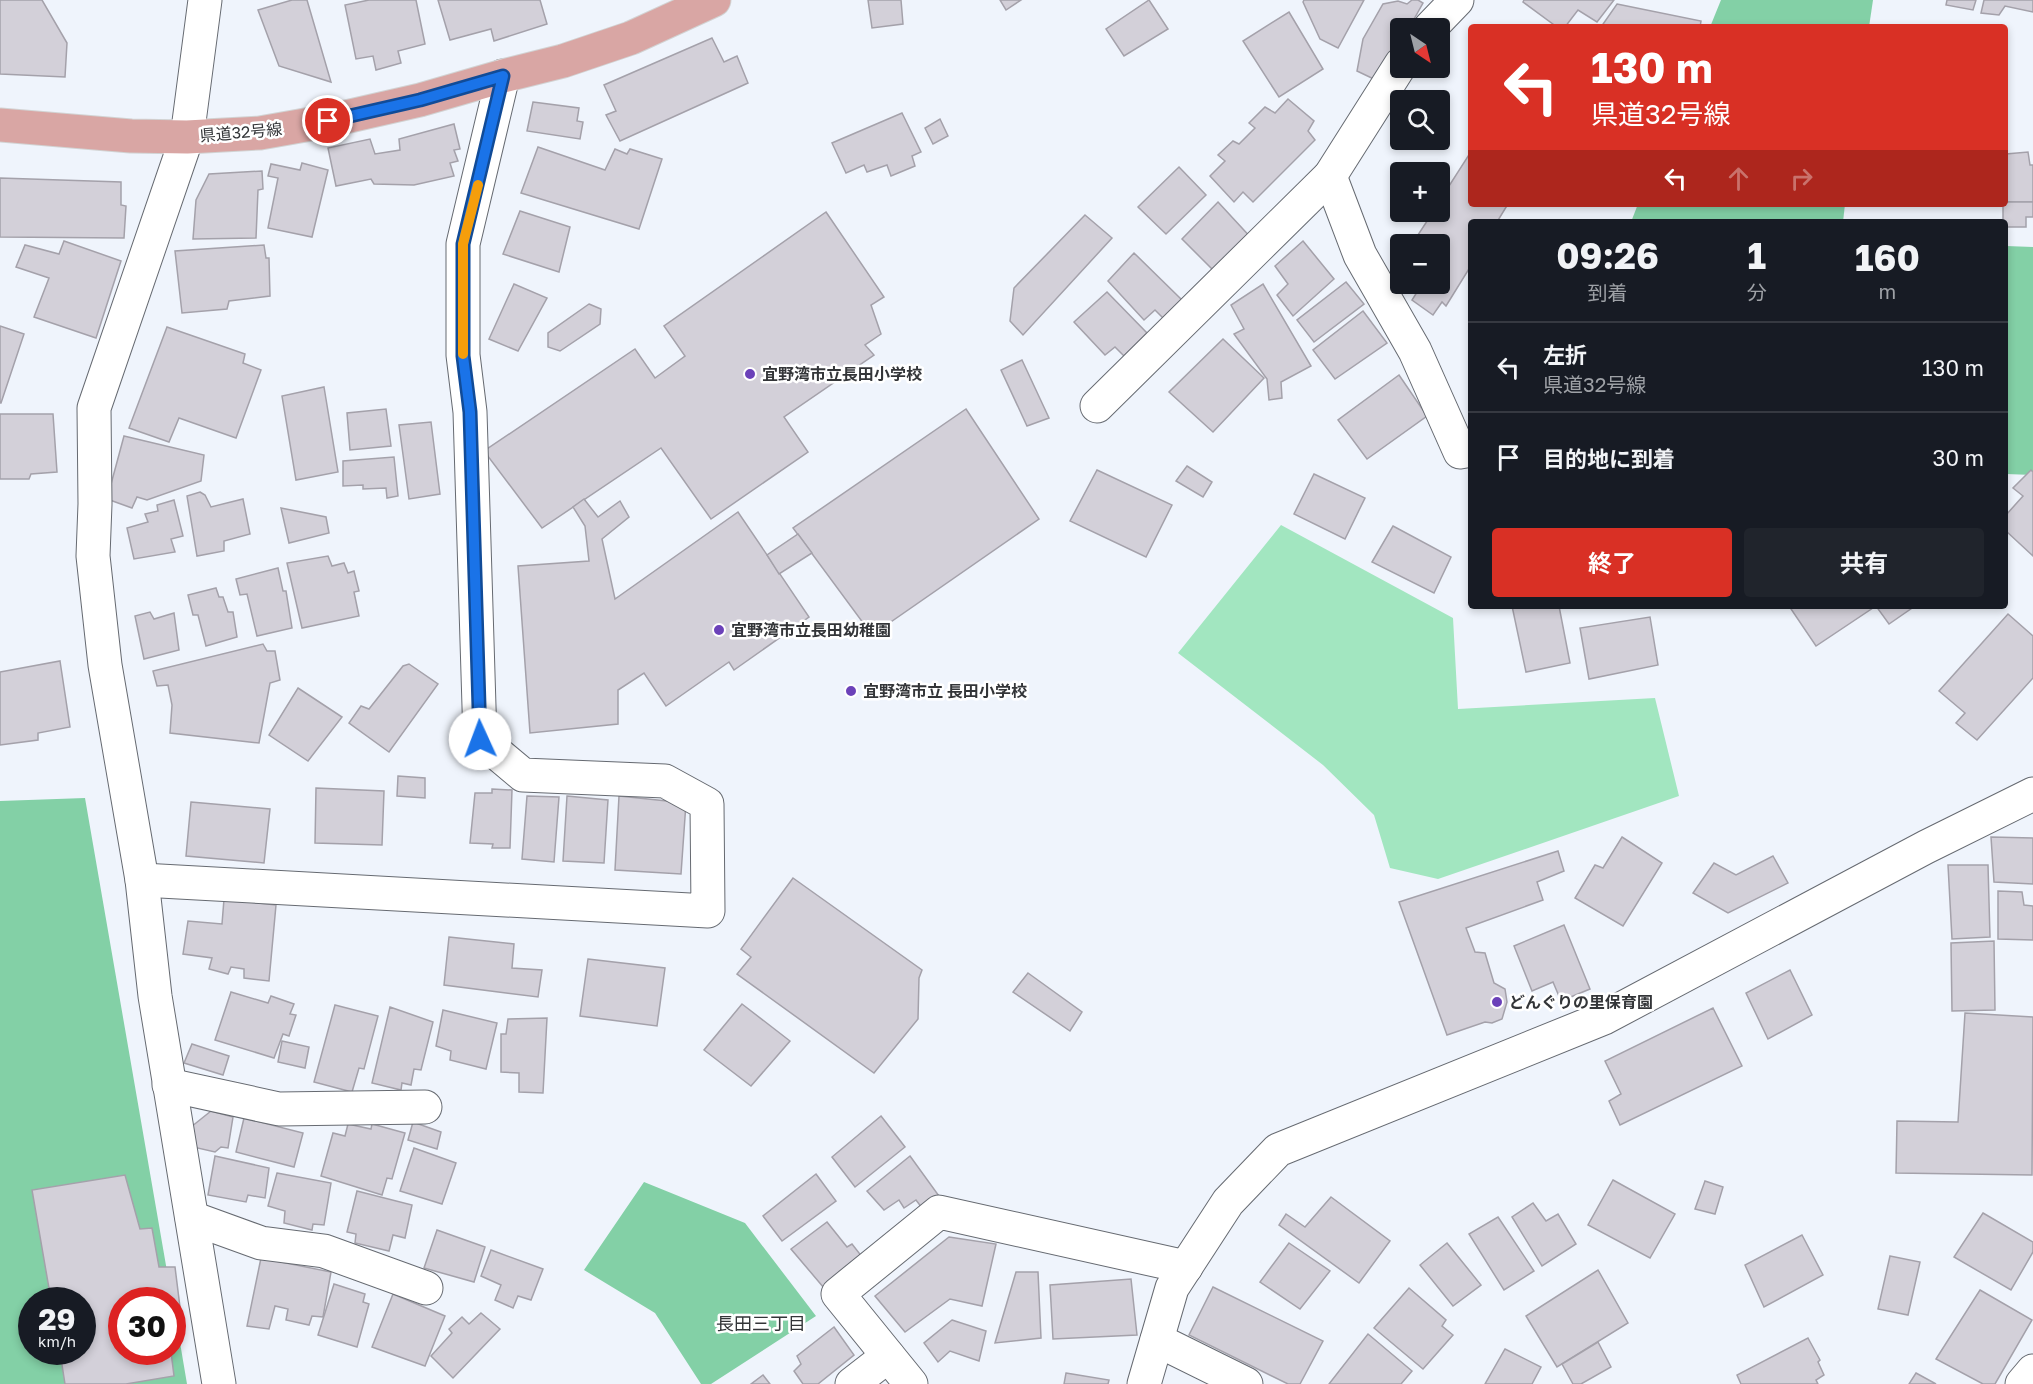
<!DOCTYPE html>
<html lang="ja">
<meta charset="utf-8">
<style>
:root{--surface:#171b24;--page:#20242c;--text:#f1f3f6;--muted:#9ea1a6;--line:#363941;--accent:#d93025}
body{margin:0;font-family:"Golos Text","Noto Sans JP",sans-serif;background:var(--page);color:var(--text);height:100vh;display:flex;flex-direction:column;font-size:22px;white-space:nowrap}
*{box-sizing:border-box;margin:0}
p{font-size:20px;color:var(--muted)}
.icon{flex:none;width:33px;height:33px;fill:none;stroke:currentColor;stroke-width:2;stroke-linecap:round;stroke-linejoin:round}
.map{position:relative;flex:1;overflow:hidden}
.side{position:absolute;left:1468px;top:219px;width:540px;height:390px;display:flex;flex-direction:column;background:var(--surface);border-radius:6px;box-shadow:0 3px 9px #0003}
.side>*{flex:none}
.hud{position:absolute;left:1468px;top:24px;width:540px;height:183px;border-radius:6px;box-shadow:0 3px 9px #0003;background:#d93025;color:#fff;overflow:hidden}
.needle{width:39px;rotate:145deg}
.controls{position:absolute;left:1390px;top:18px;display:grid;gap:12px}
.controls a{display:grid;place-items:center;width:60px;height:60px;border-radius:6px;background:var(--surface);box-shadow:0 3px 9px #0003;font-size:30px}
.speed{position:absolute;left:18px;top:1287px;display:flex;gap:12px;font-size:30px;font-weight:700;text-align:center}
.speed>*{display:grid;place-content:center;width:78px;height:78px;border-radius:50%;background:var(--surface);box-shadow:0 3px 9px #0003;line-height:1}
.speed small{font-size:15px;font-weight:400}
.speed .limit{border:9px solid #d22;background:#fff;color:#111}
.pin{position:absolute;display:grid;place-items:center;width:51px;height:51px;color:#fff;margin:-26px;border:3px solid #fff;border-radius:50%;box-shadow:0 2px 6px #0007}
.me{position:absolute;width:66px;margin:-33px;rotate:358deg;stroke-linejoin:round;filter:drop-shadow(0 0 4px #0008)}
.turn{display:flex;align-items:center;gap:21px;height:126px;padding:0 24px;font-size:27px}
.turn .icon{width:78px;height:78px;stroke-width:2.5}
.turn b{display:block;font-size:42px;line-height:51px}
.lanes{display:flex;align-items:center;height:57px;padding:0 24px;background:#0003;justify-content:center;gap:30px;direction:ltr}
.lanes .off{opacity:.35}
.eta{display:flex;justify-content:space-evenly;align-items:center;height:102px;text-align:center}
.eta b{font-size:36px;font-weight:700;line-height:42px}
.button{display:flex;gap:12px;margin-top:auto;padding:12px 24px}
.button a{flex:1;height:69px;border-radius:6px;background:var(--accent);color:#fff;font-size:24px;font-weight:700;line-height:69px;text-align:center}
.button a+a{background:var(--page);color:var(--text)}
ul{padding:0;list-style:none}
li{display:flex;align-items:center;gap:18px;height:90px;padding:0 24px;border-top:2px solid var(--line)}
li div{flex:1}
li b{display:block;font-size:22px}
li em{font-style:normal}
.map>svg:first-child{display:block}
.green{fill:#a2e6c0}
.forest{fill:#83d0a6;fill-rule:evenodd}
.building{fill:#d3d0d9;stroke:#a4a1aa;stroke-width:1.5}
.lines{fill:none;stroke-linecap:round;stroke-linejoin:round}
.minor-casing{stroke:#666a71;stroke-width:35}
.major-casing{stroke:#d2d3d3;stroke-width:35}
.minor{stroke:#fff;stroke-width:33}
.major{stroke:#d9a6a4;stroke-width:33}
.route-casing{stroke:#114b97;stroke-width:15}
.route{stroke:#1a73e8;stroke-width:10}
.slow{stroke:#f59e0b;stroke-width:10}
.poi-dot{fill:#6b41b9;stroke:#fff;stroke-width:2}
.labels{text-anchor:middle;dominant-baseline:central;stroke-width:5;stroke-linejoin:round;paint-order:stroke}
.street-label{font-size:16px;fill:#333538;stroke:#fff}
.poi-label{font-size:16px;font-weight:bold;fill:#333538;stroke:#fff;text-anchor:start}
.neighbourhood-label{font-size:18px;fill:#333538;stroke:#fff}
</style>
<div class="map">
<svg width="2033" height="1384" viewBox="0 0 2033 1384">
<rect width="100%" height="100%" fill="#eff4fc"/>
<polygon class="green" points="1281,525 1453,618 1458,709 1655,698 1679,796 1438,879 1390,868 1374,815 1323,765 1178,653"/>
<g class="forest">
<polygon points="1721,0 1873,0 1869,27 1710,27"/>
<polygon points="1638,204 1845,204 1843,222 1631,222"/>
<polygon points="2006,246 2033,247 2033,475 2006,474"/>
<path d="M85,798l87,502h-50v52h50l1,-51 14,83h-187v-583zM32,1300h50v52h-50z"/>
<polygon points="644,1182 745,1223 816,1316 711,1384 701,1384 655,1313 584,1270"/>
</g>
<g class="building">
<polygon points="0,0 42,0 67,43 65,77 0,74"/>
<polygon points="292,0 307,0 331,82 279,66 258,10"/>
<polygon points="369,0 416,0 425,44 398,51 401,63 376,70 373,56 356,59 345,5"/>
<polygon points="438,0 540,0 547,24 494,41 491,29 450,40"/>
<polygon points="868,0 901,0 903,24 872,28"/>
<polygon points="1000,0 1021,0 1006,10"/>
<polygon points="1149,0 1168,29 1124,56 1106,29"/>
<polygon points="1304,0 1364,0 1338,48 1320,39 1303,2"/>
<polygon points="1412,0 1418,0 1423,3 1409,28 1401,28 1401,43 1380,82 1357,71 1363,39 1383,4 1398,1 1407,4"/>
<polygon points="1524,0 1614,0 1597,22 1578,10 1565,27 1557,27 1523,2"/>
<polygon points="1947,0 1976,0 1973,10 1946,5"/>
<polygon points="1984,0 2033,0 2033,12 2005,6 1999,15 1981,13"/>
<polygon points="1617,4 1701,21 1700,27 1601,27"/>
<polygon points="1289,12 1323,69 1279,97 1243,41"/>
<polygon points="712,38 724,62 737,56 748,83 620,141 606,115 616,111 604,85"/>
<polygon points="1288,99 1314,121 1308,131 1315,140 1253,202 1243,192 1234,202 1210,176 1225,161 1218,155 1233,141 1239,144 1255,128 1249,123 1265,107 1275,113"/>
<polygon points="533,102 579,108 577,121 583,122 580,139 527,131"/>
<polygon points="902,113 921,152 912,156 915,166 891,176 887,165 867,172 864,165 846,173 832,143"/>
<polygon points="940,119 948,136 933,144 925,128"/>
<polygon points="454,124 460,149 454,150 458,161 450,163 454,176 414,185 374,184 371,179 336,186 328,148 370,139 375,154 400,150 399,139"/>
<polygon points="538,147 605,170 615,149 627,154 630,149 662,159 639,229 521,193"/>
<polygon points="1472,150 1472,204 1508,204 1497,222 1472,222 1472,264 1446,306 1442,302 1433,315 1412,300 1419,289 1410,284 1440,284 1440,244 1412,244 1433,212 1440,212 1440,200"/>
<polygon points="2028,152 2030,165 2033,165 2033,202 2006,202 2006,154"/>
<polygon points="302,163 328,170 312,237 268,228 278,178 268,176 271,164 300,170"/>
<polygon points="1179,167 1206,195 1166,234 1138,207"/>
<polygon points="262,171 263,189 258,190 256,238 193,239 196,200 209,174"/>
<polygon points="0,178 121,182 121,205 126,206 124,238 0,237"/>
<polygon points="1218,202 1254,241 1218,275 1182,239"/>
<polygon points="2006,202 2033,202 2033,217 2026,217 2026,227 2006,227 2006,222 2003,222 2003,204"/>
<polygon points="520,211 570,227 559,272 503,254"/>
<polygon points="826,212 884,297 871,305 881,334 865,345 874,355 784,417 808,452 711,519 661,448 542,528 484,451 635,349 655,378 685,356 664,326"/>
<polygon points="1085,215 1112,238 1023,335 1010,321 1014,288"/>
<polygon points="64,241 121,261 96,338 34,317 49,278 16,267 25,245 59,254"/>
<polygon points="1303,241 1334,279 1293,316 1277,295 1288,284 1275,266"/>
<polygon points="264,245 266,258 269,258 270,296 229,301 227,309 182,313 175,251"/>
<polygon points="1134,253 1182,300 1163,318 1155,310 1144,320 1108,281"/>
<polygon points="1401,262 1401,278 1394,273"/>
<polygon points="1346,282 1364,304 1314,342 1297,320"/>
<polygon points="514,284 547,298 518,351 489,339"/>
<polygon points="1263,284 1311,366 1281,382 1282,398 1269,400 1267,379 1234,334 1244,329 1231,305"/>
<polygon points="1107,292 1147,333 1124,356 1115,347 1105,355 1074,322"/>
<polygon points="589,304 601,309 600,324 560,351 548,347 548,333"/>
<polygon points="1363,311 1387,343 1335,379 1313,350"/>
<polygon points="0,326 24,334 1,403 0,403"/>
<polygon points="167,327 245,354 243,363 261,370 236,438 179,418 169,442 129,428"/>
<polygon points="1223,339 1264,378 1213,432 1169,392"/>
<polygon points="1022,360 1049,418 1027,426 1001,370"/>
<polygon points="1399,375 1427,416 1367,459 1338,420"/>
<polygon points="324,387 338,472 296,480 282,396"/>
<polygon points="386,409 391,446 350,450 347,413"/>
<polygon points="966,409 1039,519 872,635 793,528"/>
<polygon points="0,414 53,414 57,472 31,474 29,479 0,479"/>
<polygon points="431,422 440,494 409,499 399,425"/>
<polygon points="124,436 204,455 201,481 147,500 137,497 132,508 107,499"/>
<polygon points="394,457 398,496 387,498 386,488 363,489 363,485 343,486 343,461"/>
<polygon points="1187,466 1212,482 1203,497 1176,481"/>
<polygon points="1097,470 1172,505 1146,557 1070,521"/>
<polygon points="2031,470 2033,472 2033,556 2006,531 2006,515 2023,496 2013,488"/>
<polygon points="1314,474 1365,498 1345,539 1294,514"/>
<polygon points="200,492 205,495 211,507 243,499 250,534 224,541 224,551 197,556 187,496"/>
<polygon points="584,499 598,517 620,501 629,517 602,539 615,599 738,512 809,617 734,670 729,662 666,706 644,673 618,690 618,724 530,733 518,566 589,561 585,526 573,507"/>
<polygon points="174,500 183,536 171,539 175,552 134,559 127,528 148,522 145,514 158,511 157,505"/>
<polygon points="281,508 326,517 329,533 289,543"/>
<polygon points="1393,526 1451,557 1434,593 1372,562"/>
<polygon points="798,534 812,553 779,574 767,555"/>
<polygon points="328,556 332,566 344,563 348,573 354,571 359,591 354,592 359,616 302,628 287,563"/>
<polygon points="278,568 283,591 286,591 292,628 257,636 247,594 240,595 236,579"/>
<polygon points="216,588 219,597 223,597 228,612 233,612 237,637 206,646 198,615 193,615 188,595"/>
<polygon points="1512,606 1559,606 1570,663 1526,672"/>
<polygon points="1789,606 1915,606 1889,624 1876,606 1816,646"/>
<polygon points="150,612 154,619 174,613 179,650 144,659 135,616"/>
<polygon points="2008,614 2033,636 2033,678 1977,740 1956,723 1965,713 1939,691"/>
<polygon points="1650,617 1658,665 1589,679 1580,628"/>
<polygon points="263,644 267,651 275,651 280,680 270,683 259,743 170,733 172,705 168,685 157,686 153,671"/>
<polygon points="60,661 70,727 38,733 38,740 0,745 0,672"/>
<polygon points="409,664 438,684 389,752 349,723 361,706 369,709 403,666"/>
<polygon points="298,688 342,717 308,761 269,735"/>
<polygon points="398,776 425,778 425,798 397,796"/>
<polygon points="316,788 384,791 382,845 315,843"/>
<polygon points="492,789 512,790 510,848 492,848 493,844 470,843 475,793 492,793"/>
<polygon points="527,796 559,797 554,862 522,859"/>
<polygon points="567,796 608,800 604,863 563,861"/>
<polygon points="619,796 686,803 681,874 615,870"/>
<polygon points="191,802 270,809 264,863 186,856"/>
<polygon points="1622,837 1662,863 1623,926 1575,898 1595,865 1603,868"/>
<polygon points="1991,837 2033,838 2033,884 1994,882"/>
<polygon points="1558,851 1564,871 1537,882 1543,900 1466,928 1475,952 1485,953 1494,983 1505,989 1507,1002 1502,1019 1492,1023 1485,1022 1447,1035 1399,902"/>
<polygon points="1773,856 1788,883 1728,913 1693,893 1714,863 1736,875"/>
<polygon points="1948,865 1988,865 1990,937 1952,939"/>
<polygon points="793,878 922,970 919,978 918,1019 874,1073 737,974 751,957 741,949"/>
<polygon points="1998,891 2022,892 2024,905 2033,906 2033,940 1998,939"/>
<polygon points="224,899 276,905 269,981 244,978 244,969 231,967 228,974 209,969 212,958 183,954 188,921 222,924"/>
<polygon points="1564,925 1590,989 1561,1001 1553,982 1532,991 1514,946"/>
<polygon points="449,937 514,944 512,968 542,970 538,997 444,985"/>
<polygon points="1994,941 1995,1010 1952,1011 1951,943"/>
<polygon points="588,959 665,968 657,1026 580,1016"/>
<polygon points="1790,970 1812,1015 1768,1039 1746,993"/>
<polygon points="1028,973 1082,1012 1070,1031 1013,992"/>
<polygon points="231,992 268,1003 271,996 294,1004 290,1014 296,1015 289,1036 283,1034 274,1058 215,1040"/>
<polygon points="742,1004 790,1041 751,1086 704,1050"/>
<polygon points="335,1005 378,1016 364,1069 359,1068 352,1092 314,1082"/>
<polygon points="390,1007 433,1022 421,1070 414,1069 411,1085 402,1083 401,1090 372,1083"/>
<polygon points="1713,1008 1742,1066 1620,1125 1609,1101 1621,1094 1605,1061"/>
<polygon points="443,1010 497,1023 486,1069 450,1060 451,1051 436,1046"/>
<polygon points="1965,1013 2033,1017 2032,1175 1896,1173 1897,1121 1958,1122"/>
<polygon points="547,1018 543,1093 519,1092 519,1073 501,1072 501,1034 506,1034 508,1019"/>
<polygon points="282,1041 309,1047 305,1068 278,1062"/>
<polygon points="192,1044 229,1056 223,1075 184,1063"/>
<polygon points="211,1111 233,1117 228,1148 221,1147 215,1152 193,1147 191,1127"/>
<polygon points="881,1116 905,1147 855,1187 832,1157"/>
<polygon points="244,1118 303,1133 294,1167 236,1152"/>
<polygon points="413,1122 441,1132 437,1149 408,1140"/>
<polygon points="348,1124 371,1129 372,1124 405,1133 392,1179 387,1178 382,1195 321,1176 333,1133 345,1136"/>
<polygon points="414,1148 456,1163 442,1204 400,1191"/>
<polygon points="215,1156 269,1168 265,1198 248,1195 246,1202 208,1195"/>
<polygon points="910,1156 939,1196 922,1208 916,1200 904,1208 899,1200 884,1210 867,1191"/>
<polygon points="277,1173 331,1183 324,1225 313,1224 312,1230 284,1223 285,1211 268,1206"/>
<polygon points="816,1174 836,1201 782,1241 763,1216"/>
<polygon points="125,1175 140,1229 152,1228 159,1267 175,1267 181,1315 172,1316 172,1300 122,1300 122,1352 171,1352 174,1376 126,1384 65,1384 60,1352 82,1352 82,1300 51,1300 32,1190"/>
<polygon points="1613,1180 1675,1214 1650,1258 1588,1225"/>
<polygon points="1705,1181 1723,1187 1715,1214 1695,1209"/>
<polygon points="357,1191 412,1205 405,1238 393,1235 389,1251 355,1243 356,1234 347,1232"/>
<polygon points="1331,1197 1390,1241 1359,1283 1279,1225 1286,1214 1305,1227"/>
<polygon points="1533,1203 1546,1221 1558,1214 1576,1244 1542,1266 1512,1217"/>
<polygon points="1983,1213 2033,1242 2033,1252 2011,1290 1954,1257"/>
<polygon points="1498,1217 1534,1271 1504,1290 1469,1234"/>
<polygon points="827,1222 847,1247 852,1244 863,1258 824,1288 791,1249"/>
<polygon points="437,1230 485,1247 474,1282 424,1268"/>
<polygon points="1802,1235 1823,1275 1764,1307 1745,1265"/>
<polygon points="949,1237 996,1244 982,1306 950,1299 905,1332 875,1296"/>
<polygon points="1289,1243 1330,1271 1300,1309 1260,1282"/>
<polygon points="1447,1243 1481,1285 1453,1306 1420,1265"/>
<polygon points="491,1250 543,1269 531,1300 518,1296 513,1308 495,1300 501,1285 481,1276"/>
<polygon points="1890,1256 1920,1262 1908,1315 1878,1309"/>
<polygon points="261,1258 331,1272 323,1317 312,1316 309,1325 286,1320 288,1309 275,1306 269,1329 247,1326"/>
<polygon points="1598,1270 1628,1323 1557,1367 1526,1316"/>
<polygon points="1016,1272 1038,1272 1041,1338 995,1343"/>
<polygon points="1131,1279 1137,1335 1053,1339 1050,1285"/>
<polygon points="334,1284 365,1294 363,1302 369,1304 357,1347 318,1335"/>
<polygon points="1213,1287 1323,1341 1300,1384 1288,1384 1189,1335"/>
<polygon points="1409,1288 1446,1320 1442,1326 1453,1335 1423,1369 1374,1328"/>
<polygon points="1980,1290 2032,1320 1995,1384 1983,1384 1936,1359"/>
<polygon points="393,1294 445,1316 425,1366 372,1347"/>
<polygon points="481,1313 500,1329 453,1378 431,1356 452,1333 449,1329 462,1317 469,1324"/>
<polygon points="952,1320 986,1331 979,1361 950,1351 938,1362 924,1343"/>
<polygon points="834,1327 854,1355 818,1384 803,1384 794,1371 801,1364 797,1356"/>
<polygon points="1368,1334 1412,1371 1401,1384 1329,1384"/>
<polygon points="1808,1338 1820,1360 1818,1362 1824,1375 1816,1380 1818,1384 1741,1384 1737,1375"/>
<polygon points="1598,1342 1611,1367 1581,1384 1573,1384 1562,1364"/>
<polygon points="1505,1349 1541,1367 1532,1384 1485,1384"/>
<polygon points="1066,1373 1109,1380 1108,1384 1064,1384"/>
<polygon points="1916,1373 1936,1384 1909,1384"/>
<polygon points="763,1375 770,1384 751,1384"/>
</g>
<g class="lines">
<g class="minor-casing">
<g id="minor">
<polyline points="205,0 187,137 94,408 95,504 93,556 105,665 142,880 155,996 219,1384"/>
<polyline points="1430,28 1457,0"/>
<polyline points="1330,176 1360,255 1415,351 1460,452 1472,450"/>
<polyline points="1097,406 1330,176 1401,64"/>
<polyline points="142,880 708,911 707,804 665,781 523,775 480,739 470,412 463,355 463,244 503,76"/>
<polyline points="169,1085 279,1109 425,1107"/>
<polyline points="192,1218 261,1243 324,1251 426,1288"/>
<polyline points="1157,1340 1246,1384"/>
<polyline points="852,1384 888,1356"/>
<polyline points="911,1384 838,1294 939,1212 1186,1267"/>
<polyline points="1144,1384 1172,1288 1228,1202 1278,1150 1604,1018 1926,847 2033,794"/>
<polyline points="2022,1384 2033,1371"/>
</g>
</g>
<g class="major-casing">
<polyline id="major" points="0,125 131,136 187,137 260,133 328,121 420,100 503,76 563,61 631,38 714,0"/>
</g>
<use href="#minor" class="minor"/>
<use href="#major" class="major"/>
</g>
<g class="lines">
<g class="route-casing">
<polyline id="route" points="328,121 420,100 503,76 463,244 463,356 470,412 480,739"/>
</g>
<use href="#route" class="route"/>
<polyline class="slow" points="463,354 463,244 478,185"/>
</g>
<g class="poi-dot">
<circle cx="750" cy="374" r="6"/>
<circle cx="719" cy="630" r="6"/>
<circle cx="851" cy="691" r="6"/>
<circle cx="1497" cy="1002" r="6"/>
</g>
<g class="labels">
<g class="street-label">
<text transform="translate(241 132) rotate(-5)">県道32号線</text>
</g>
<g class="poi-label">
<text x="762" y="374">宜野湾市立長田小学校</text>
<text x="731" y="630">宜野湾市立長田幼稚園</text>
<text x="863" y="691">宜野湾市立 長田小学校</text>
<text x="1509" y="1002">どんぐりの里保育園</text>
</g>
<g class="neighbourhood-label">
<text x="761" y="1323">長田三丁目</text>
</g>
</g>
</svg>
<div class="controls">
<a><svg class="needle" viewBox="-14 -14 28 28"><path d="M0-13l5 13h-10z" fill="#e53935"/><path d="M0 13l5-13h-10z" fill="#9ea1a6"/></svg></a>
<a><svg class="icon" aria-label="search" viewBox="0 0 24 24"><circle cx="10" cy="10" r="6"/><path d="M15 15l6 6"/></svg></a>
<a>+</a>
<a>−</a>
</div>
<div class="speed"><div>29<small>km/h</small></div><div class="limit">30</div></div>
<div class="pin" style="left:328px;top:121px;background:#d93025"><svg class="icon" aria-label="arrive" viewBox="0 0 24 24"><path d="M6 21V4h12l-3 4 3 4H6"/></svg></div>
<svg class="me" style="left:480px;top:739px" viewBox="-20 -20 40 40"><circle r="19" fill="#fff"/><path d="M0-13L10 11 0 6-10 11z" fill="#1a73e8"/></svg>
<div class="hud">
<div class="turn"><svg class="icon" aria-label="left" viewBox="0 0 24 24"><path d="M17 20v-9H6M10 6l-5 5 5 5"/></svg><div><b>130 m</b>県道32号線</div></div>
<div class="lanes"><svg class="icon" aria-label="left" viewBox="0 0 24 24"><path d="M17 20v-9H6M10 6l-5 5 5 5"/></svg><svg class="icon off" aria-label="ahead" viewBox="0 0 24 24"><path d="M12 20V5M6 11l6-6 6 6"/></svg><svg class="icon off" aria-label="right" viewBox="0 0 24 24"><path d="M7 20v-9h11M14 6l5 5-5 5"/></svg></div>
</div>
<section class="side">
<div class="eta">
<div><b>09:26</b><p>到着</p></div>
<div><b>1</b><p>分</p></div>
<div><b>160</b><p>m</p></div>
</div>
<ul>
<li><svg class="icon" aria-label="left" viewBox="0 0 24 24"><path d="M17 20v-9H6M10 6l-5 5 5 5"/></svg><div><b>左折</b><p>県道32号線</p></div><em>130 m</em></li>
<li><svg class="icon" aria-label="arrive" viewBox="0 0 24 24"><path d="M6 21V4h12l-3 4 3 4H6"/></svg><div><b>目的地に到着</b></div><em>30 m</em></li>
</ul>
<div class="button"><a>終了</a><a>共有</a></div>
</section>
</div>
